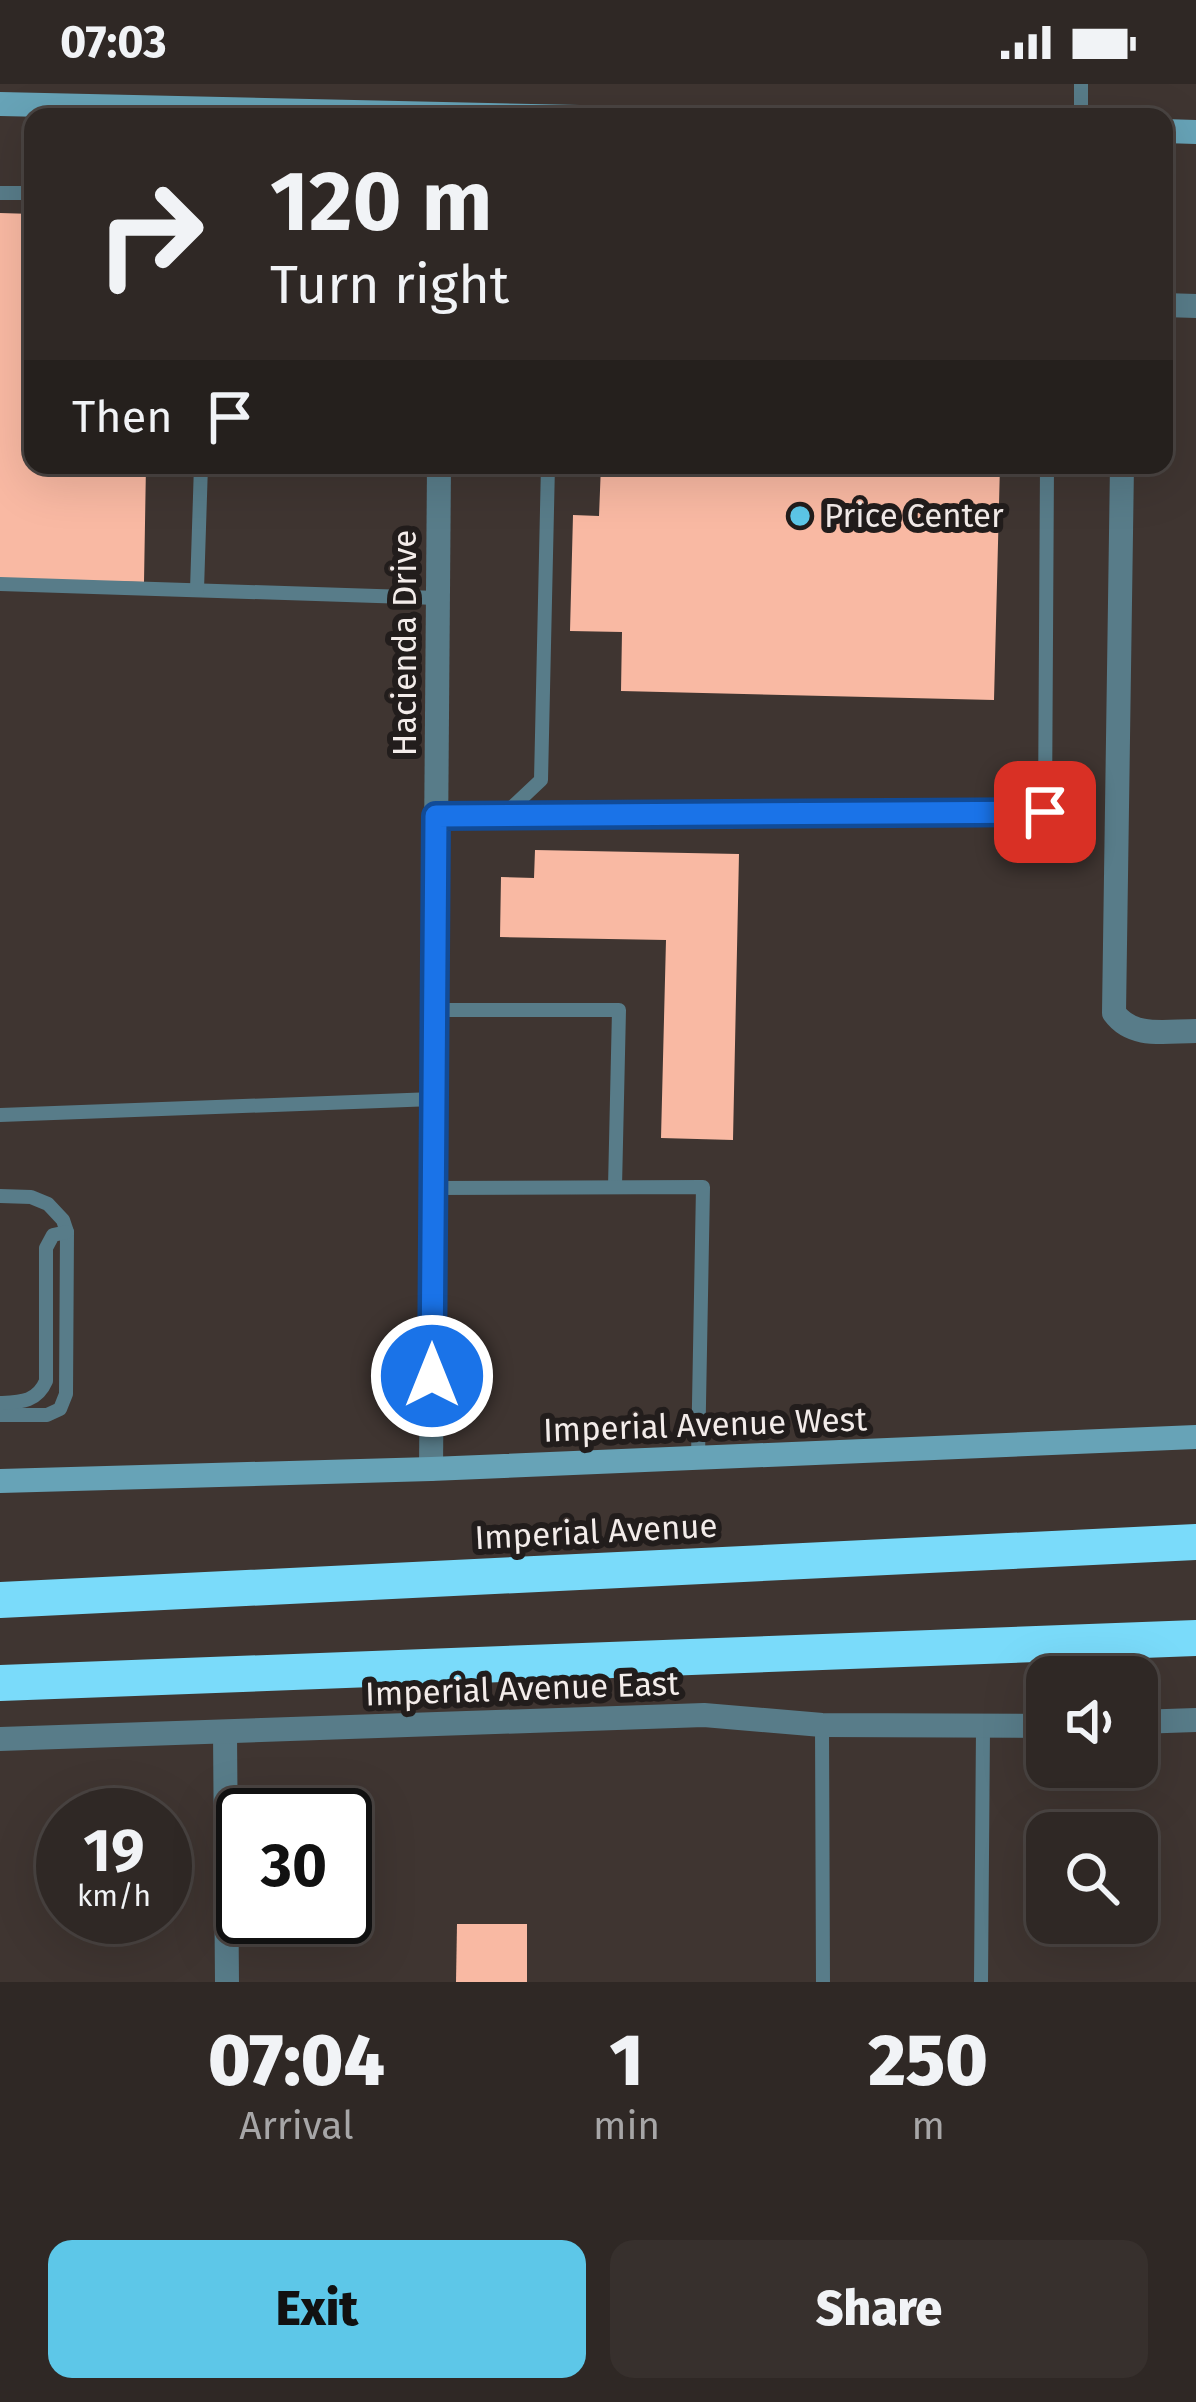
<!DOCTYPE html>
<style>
:root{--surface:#2f2825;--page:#37302d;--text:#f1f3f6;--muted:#a7a6a7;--line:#4a4442;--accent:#5dc7e8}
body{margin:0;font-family:"Fira Sans",sans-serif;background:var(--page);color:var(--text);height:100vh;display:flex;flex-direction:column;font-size:45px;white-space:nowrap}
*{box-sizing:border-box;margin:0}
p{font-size:39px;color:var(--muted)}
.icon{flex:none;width:66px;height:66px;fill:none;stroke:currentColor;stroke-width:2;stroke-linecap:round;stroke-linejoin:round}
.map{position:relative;height:1898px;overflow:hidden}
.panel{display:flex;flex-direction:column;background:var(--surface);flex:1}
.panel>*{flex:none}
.hud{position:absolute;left:24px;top:24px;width:1149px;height:366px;border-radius:24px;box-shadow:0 12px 48px #0002,0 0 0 3px var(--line);background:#2f2825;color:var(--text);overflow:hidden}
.controls{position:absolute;left:1026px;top:1572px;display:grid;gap:24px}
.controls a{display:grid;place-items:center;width:132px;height:132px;border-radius:24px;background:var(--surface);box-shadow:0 12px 48px #0002,0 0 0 3px var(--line);font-size:60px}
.speed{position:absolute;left:36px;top:1704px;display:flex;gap:24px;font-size:60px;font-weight:700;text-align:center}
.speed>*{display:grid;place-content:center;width:156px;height:156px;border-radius:50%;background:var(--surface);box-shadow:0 12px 48px #0002,0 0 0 3px var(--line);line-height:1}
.speed small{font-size:30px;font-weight:400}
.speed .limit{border:6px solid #111;border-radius:18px;background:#fff;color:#111}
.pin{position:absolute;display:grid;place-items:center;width:102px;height:102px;color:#fff;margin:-51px;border-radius:24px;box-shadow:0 6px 18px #0006}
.me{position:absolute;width:132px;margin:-66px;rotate:0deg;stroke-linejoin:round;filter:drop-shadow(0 0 9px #0008)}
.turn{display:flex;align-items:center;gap:42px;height:252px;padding:0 48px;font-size:54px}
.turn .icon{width:156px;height:156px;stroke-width:2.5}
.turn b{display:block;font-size:84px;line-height:102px}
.then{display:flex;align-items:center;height:114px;padding:0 48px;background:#0003;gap:24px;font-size:45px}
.eta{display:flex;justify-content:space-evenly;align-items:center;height:204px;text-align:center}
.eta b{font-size:72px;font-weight:800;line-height:84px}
.action{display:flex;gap:24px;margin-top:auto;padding:24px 48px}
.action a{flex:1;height:138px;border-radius:24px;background:var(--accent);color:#111;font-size:48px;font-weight:800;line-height:138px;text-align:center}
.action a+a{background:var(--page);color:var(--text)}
.status{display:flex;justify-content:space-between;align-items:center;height:84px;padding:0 60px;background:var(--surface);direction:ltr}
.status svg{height:33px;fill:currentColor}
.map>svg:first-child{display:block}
.building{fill:#f9b9a3}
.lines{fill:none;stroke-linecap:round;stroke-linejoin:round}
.lane{stroke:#587c89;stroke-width:14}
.street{stroke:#587c89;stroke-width:24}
.secondary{stroke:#67a3b7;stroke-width:24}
.highway{stroke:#7adbfa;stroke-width:36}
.route-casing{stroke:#114b97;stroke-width:30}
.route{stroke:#1a73e8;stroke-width:21}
.poi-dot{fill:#5dc7e8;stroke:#221d1c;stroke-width:4.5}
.labels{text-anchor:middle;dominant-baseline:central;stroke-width:12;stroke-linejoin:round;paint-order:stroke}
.poi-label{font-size:33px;fill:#f3ecea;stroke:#221d1c;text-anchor:start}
.street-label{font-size:33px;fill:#f3ecea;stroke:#221d1c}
</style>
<div class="status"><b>07:03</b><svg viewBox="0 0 49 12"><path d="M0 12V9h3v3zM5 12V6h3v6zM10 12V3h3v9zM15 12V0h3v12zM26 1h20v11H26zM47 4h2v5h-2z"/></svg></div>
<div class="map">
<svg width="1196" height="1898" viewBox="0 0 1196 1898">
<rect width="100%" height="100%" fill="#3f3531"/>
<g class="building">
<polygon points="0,129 33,130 33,381 146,381 144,498 0,495"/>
<polygon points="601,381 1000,381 994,616 621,607 622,548 570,547 573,431 599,432"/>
<polygon points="535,766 739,770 733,1056 661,1054 666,856 500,853 501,793 534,794"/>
<polygon points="457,1840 527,1840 527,1898 456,1898"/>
</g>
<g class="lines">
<g class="lane">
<polyline points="1081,33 1081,0"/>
<polyline points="0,109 33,109"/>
<polyline points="0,500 438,514"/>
<polyline points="197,506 201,381"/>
<polyline points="506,729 1045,728 1047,381"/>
<polyline points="437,732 506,729 541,696 548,381"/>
<polyline points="435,926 619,926 615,1103"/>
<polyline points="0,1031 434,1015"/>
<polyline points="433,1104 703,1103 698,1374"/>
<polyline points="0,1112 31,1113 48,1120 63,1136 67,1148 66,1310 60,1325 47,1331 0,1331"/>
<path d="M0,1319c21,-1 37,-1 46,-22v-133l7,-13 14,-3"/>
<polyline points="822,1641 823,1898"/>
<polyline points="981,1898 983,1644"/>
</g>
<g class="street">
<polyline points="1164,221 1196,222"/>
<path d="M1122,381l-8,548c19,26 52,18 82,18"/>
<polyline points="431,1385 439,381"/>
<polyline points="1137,1638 1196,1636"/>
<polyline points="225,1649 227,1898"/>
<polyline points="0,1655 704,1631 822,1641 1047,1642"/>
</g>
<g class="secondary">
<polyline points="0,20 579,33"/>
<polyline points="1164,47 1196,48"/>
<polyline points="0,1397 431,1385 1196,1353"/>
</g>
<g class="highway">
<polyline points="0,1516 1196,1458"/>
<polyline points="0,1599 1196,1554"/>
</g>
</g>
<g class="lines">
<g class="route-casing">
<polyline id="route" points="432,1292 436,732 1045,728"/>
</g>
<use href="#route" class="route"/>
</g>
<circle class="poi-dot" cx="800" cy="432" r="12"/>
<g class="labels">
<g class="poi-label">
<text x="824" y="432">Price Center</text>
</g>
<g class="street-label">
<text transform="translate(405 559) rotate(-90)">Hacienda Drive</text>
<text transform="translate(705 1341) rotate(-2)">Imperial Avenue West</text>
<text transform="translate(596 1448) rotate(-3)">Imperial Avenue</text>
<text transform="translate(522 1605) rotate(-2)">Imperial Avenue East</text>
</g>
</g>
</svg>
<div class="controls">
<a><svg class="icon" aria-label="sound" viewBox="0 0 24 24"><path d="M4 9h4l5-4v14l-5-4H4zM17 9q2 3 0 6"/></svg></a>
<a><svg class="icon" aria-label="search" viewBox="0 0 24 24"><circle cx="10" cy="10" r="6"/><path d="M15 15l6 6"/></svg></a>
</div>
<div class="speed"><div>19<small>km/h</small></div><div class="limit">30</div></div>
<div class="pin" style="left:1045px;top:728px;background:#d93025"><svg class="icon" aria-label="arrive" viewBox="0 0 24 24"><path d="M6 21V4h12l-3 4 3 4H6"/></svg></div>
<svg class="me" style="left:432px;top:1292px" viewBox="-20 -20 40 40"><circle r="17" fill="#1a73e8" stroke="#fff" stroke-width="3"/><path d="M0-11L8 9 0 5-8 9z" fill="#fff"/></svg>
<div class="hud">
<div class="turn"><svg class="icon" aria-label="right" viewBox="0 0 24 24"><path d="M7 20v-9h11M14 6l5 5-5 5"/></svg><div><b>120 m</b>Turn right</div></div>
<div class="then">Then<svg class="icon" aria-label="arrive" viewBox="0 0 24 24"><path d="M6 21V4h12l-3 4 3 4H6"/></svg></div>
</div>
</div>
<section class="panel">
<div class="eta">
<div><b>07:04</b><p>Arrival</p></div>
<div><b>1</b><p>min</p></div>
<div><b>250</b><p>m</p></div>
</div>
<div class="action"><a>Exit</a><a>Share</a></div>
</section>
